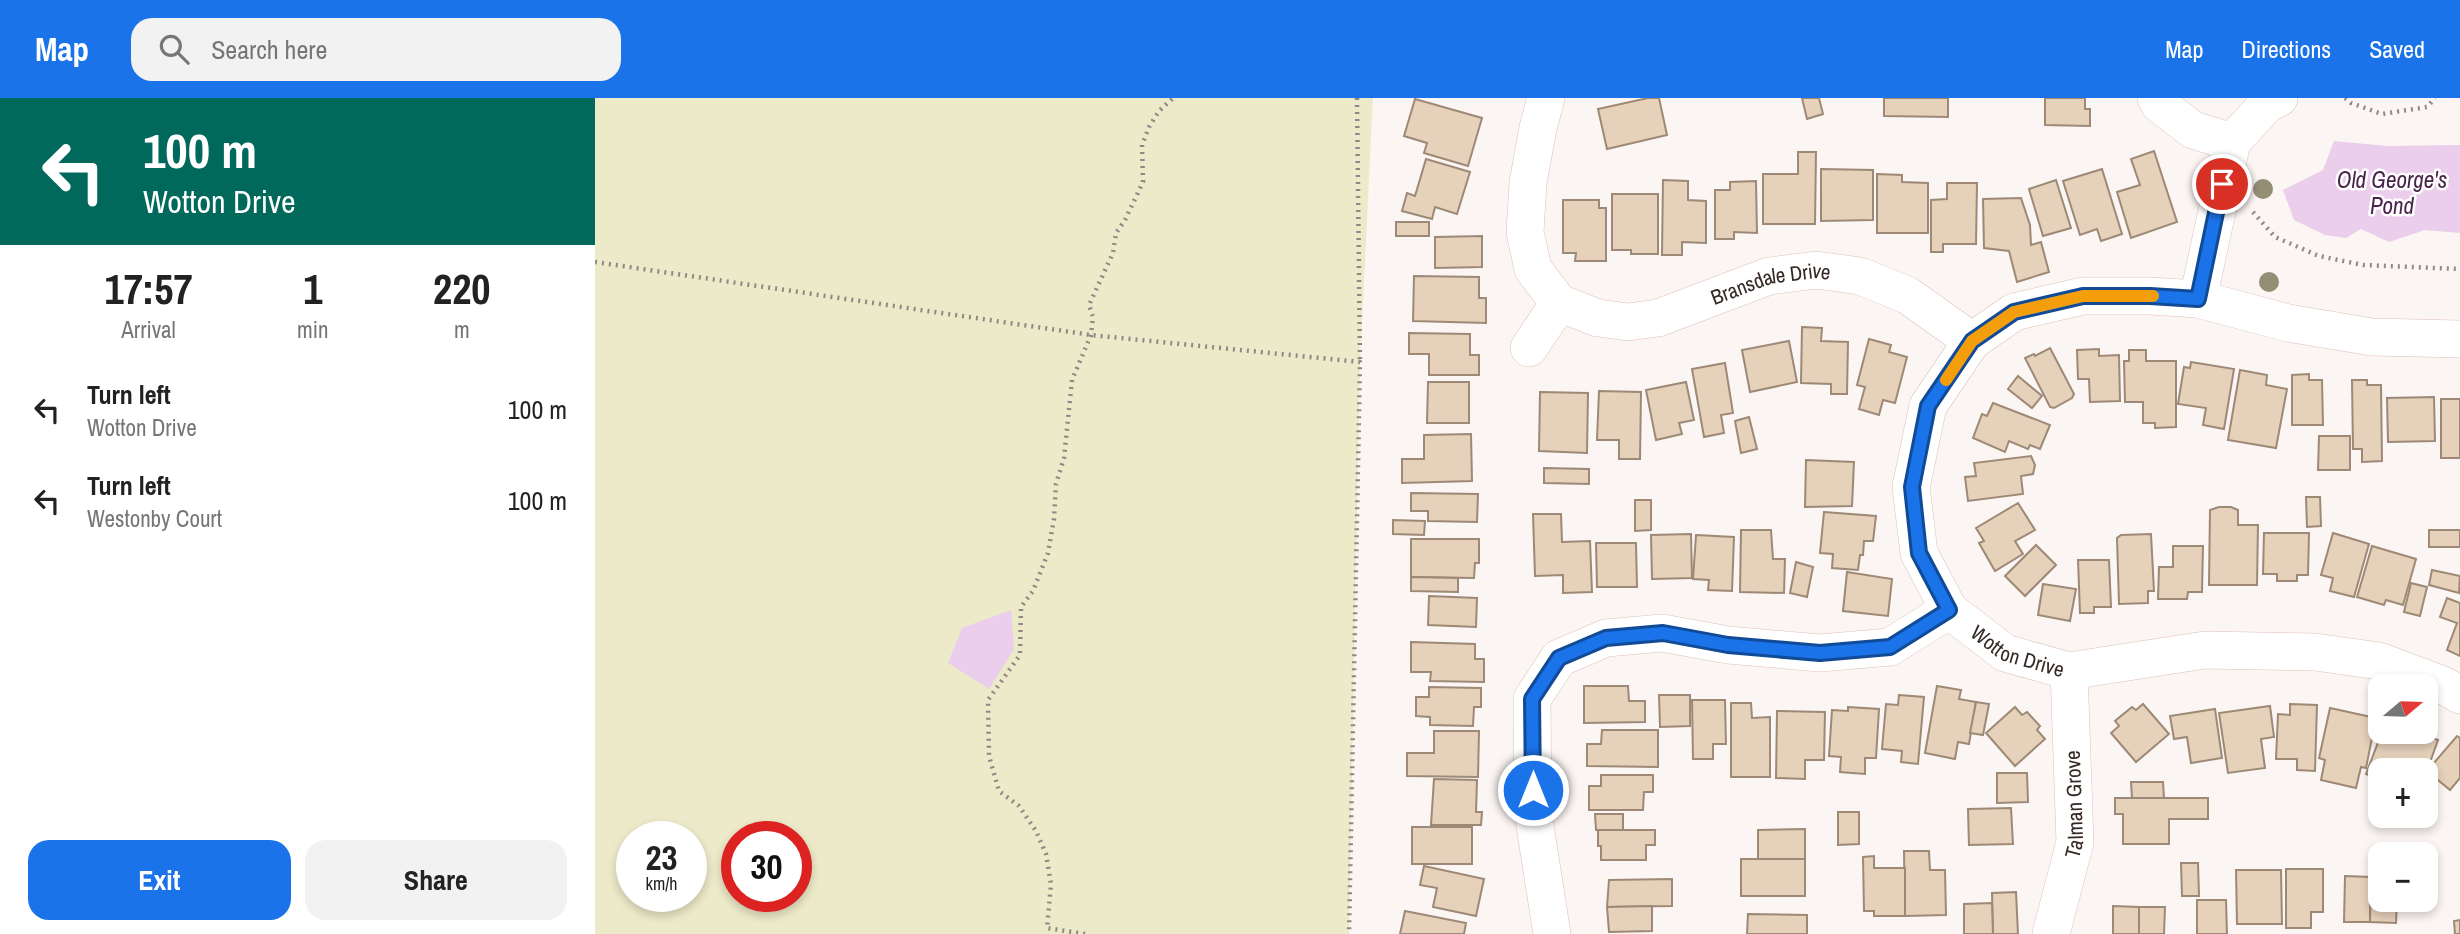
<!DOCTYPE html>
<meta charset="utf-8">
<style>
:root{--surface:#fff;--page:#f2f2f2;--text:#222;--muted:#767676;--accent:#1a73e8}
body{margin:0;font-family:"Archivo Narrow",sans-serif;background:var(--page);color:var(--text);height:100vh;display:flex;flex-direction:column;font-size:26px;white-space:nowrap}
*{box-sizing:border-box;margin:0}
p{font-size:23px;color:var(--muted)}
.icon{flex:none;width:38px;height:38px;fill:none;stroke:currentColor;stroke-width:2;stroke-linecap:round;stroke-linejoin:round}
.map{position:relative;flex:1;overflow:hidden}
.sheet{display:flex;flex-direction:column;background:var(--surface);width:595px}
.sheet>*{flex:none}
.top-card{background:#00695c;color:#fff;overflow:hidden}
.needle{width:46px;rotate:71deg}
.buttons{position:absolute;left:1773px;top:576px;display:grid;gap:14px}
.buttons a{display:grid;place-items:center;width:70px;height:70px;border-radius:14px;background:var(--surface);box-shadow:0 4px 10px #0003;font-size:35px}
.speed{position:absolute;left:21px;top:723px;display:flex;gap:14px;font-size:35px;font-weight:700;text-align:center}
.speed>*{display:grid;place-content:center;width:91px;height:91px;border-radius:50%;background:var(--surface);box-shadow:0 4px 10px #0003;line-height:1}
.speed small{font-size:18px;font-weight:400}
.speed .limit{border:10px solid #d22;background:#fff;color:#111}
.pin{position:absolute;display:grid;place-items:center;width:60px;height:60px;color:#fff;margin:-30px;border:4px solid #fff;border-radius:50%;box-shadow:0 2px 7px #0007}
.me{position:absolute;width:77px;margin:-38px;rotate:0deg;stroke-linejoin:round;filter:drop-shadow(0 0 5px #0008)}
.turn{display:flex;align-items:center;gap:24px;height:147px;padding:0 28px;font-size:32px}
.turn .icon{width:91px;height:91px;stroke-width:2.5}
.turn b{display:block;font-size:49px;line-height:60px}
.eta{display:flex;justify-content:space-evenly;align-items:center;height:119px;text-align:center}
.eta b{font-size:42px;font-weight:700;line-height:49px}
.cta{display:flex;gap:14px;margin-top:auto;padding:14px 28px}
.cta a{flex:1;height:80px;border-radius:21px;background:var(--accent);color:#fff;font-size:28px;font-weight:700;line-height:80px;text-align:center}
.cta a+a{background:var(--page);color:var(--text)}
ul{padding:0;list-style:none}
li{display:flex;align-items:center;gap:21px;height:91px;padding:0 28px}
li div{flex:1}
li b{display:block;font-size:26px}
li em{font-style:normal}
header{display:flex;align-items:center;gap:42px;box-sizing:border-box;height:98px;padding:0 35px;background:var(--accent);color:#fff}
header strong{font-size:33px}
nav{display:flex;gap:38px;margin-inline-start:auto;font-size:24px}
.search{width:490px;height:63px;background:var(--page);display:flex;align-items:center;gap:18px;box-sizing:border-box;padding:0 24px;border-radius:21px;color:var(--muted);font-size:26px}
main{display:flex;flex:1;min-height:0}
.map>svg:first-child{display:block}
.green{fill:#edeac9;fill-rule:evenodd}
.water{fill:#eaceeb}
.building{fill:#e6d1bb;stroke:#9d8975;stroke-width:2}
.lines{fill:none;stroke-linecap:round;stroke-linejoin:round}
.minor-casing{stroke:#dfc0b8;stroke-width:38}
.path{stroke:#918885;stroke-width:4.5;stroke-dasharray:2 5;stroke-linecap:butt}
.minor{stroke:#fff;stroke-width:37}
.tree{fill:#948e74}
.route-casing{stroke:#114b97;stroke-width:18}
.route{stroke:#1a73e8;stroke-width:12}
.slow{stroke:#f59e0b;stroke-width:12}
.labels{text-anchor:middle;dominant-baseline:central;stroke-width:5;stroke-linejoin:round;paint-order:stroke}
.street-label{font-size:21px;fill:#352926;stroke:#fff}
.water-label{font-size:23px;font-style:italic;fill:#48244a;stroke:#fff}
</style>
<header>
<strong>Map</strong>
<div class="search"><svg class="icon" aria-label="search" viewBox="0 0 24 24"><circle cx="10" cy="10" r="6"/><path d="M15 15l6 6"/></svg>Search here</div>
<nav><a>Map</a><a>Directions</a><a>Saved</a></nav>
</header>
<main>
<section class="sheet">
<div class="top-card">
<div class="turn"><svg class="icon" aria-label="left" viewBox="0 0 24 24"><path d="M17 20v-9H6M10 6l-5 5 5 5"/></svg><div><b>100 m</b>Wotton Drive</div></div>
</div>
<div class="eta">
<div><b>17:57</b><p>Arrival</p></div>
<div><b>1</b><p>min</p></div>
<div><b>220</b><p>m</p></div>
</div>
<ul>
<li><svg class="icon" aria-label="left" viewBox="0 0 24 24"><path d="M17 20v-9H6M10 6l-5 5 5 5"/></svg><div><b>Turn left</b><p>Wotton Drive</p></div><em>100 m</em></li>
<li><svg class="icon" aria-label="left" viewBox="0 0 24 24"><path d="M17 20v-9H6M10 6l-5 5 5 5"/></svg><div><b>Turn left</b><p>Westonby Court</p></div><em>100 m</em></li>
</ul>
<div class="cta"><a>Exit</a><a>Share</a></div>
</section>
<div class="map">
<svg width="1865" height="836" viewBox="0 0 1865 836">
<rect width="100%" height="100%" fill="#fbf5f3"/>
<path class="green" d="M0,0h778l-13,264 -11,572h-754zM37,738h59v60h-59zM142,738h59v60h-59z"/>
<g class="water">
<polygon points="1739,43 1793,48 1865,47 1865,135 1830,132 1794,144 1766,131 1751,140 1730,137 1699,122 1688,92 1728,72"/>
<polygon points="416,512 419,551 394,591 353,565 367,530"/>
</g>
<g class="building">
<polygon points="1053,0 1064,0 1072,37 1012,51 1003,11"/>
<polygon points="1207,0 1224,0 1228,16 1212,21"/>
<polygon points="1289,0 1353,0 1353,19 1289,18"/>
<polygon points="1450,0 1490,0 1490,11 1495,11 1495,28 1450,27"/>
<polygon points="820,1 887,20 873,68 829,55 832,45 809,38"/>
<polygon points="1559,53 1582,124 1536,140 1522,94 1545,87 1536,61"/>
<polygon points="1203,54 1221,54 1220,126 1168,126 1168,76 1203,76"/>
<polygon points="831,61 875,74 862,116 840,109 837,121 807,113 812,95 820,98"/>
<polygon points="1226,71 1278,72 1278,122 1226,123"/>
<polygon points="1507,71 1527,136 1506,143 1502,131 1485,137 1468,83"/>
<polygon points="1282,76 1307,77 1307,84 1333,85 1333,135 1282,135"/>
<polygon points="1068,82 1093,83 1093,102 1111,103 1111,145 1087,144 1087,157 1067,157"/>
<polygon points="1461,82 1476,130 1448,138 1434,91"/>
<polygon points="1161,83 1162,135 1139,134 1139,141 1120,141 1120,92 1135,92 1135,84"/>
<polygon points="1352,85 1382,85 1381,146 1348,146 1348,154 1336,154 1336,102 1352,101"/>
<polygon points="1017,96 1063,96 1063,156 1036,156 1036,152 1017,152"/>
<polygon points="1426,100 1435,127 1436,147 1446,144 1454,174 1422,184 1414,153 1389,150 1388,101"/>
<polygon points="968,102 1004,102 1004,110 1011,110 1011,163 980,163 981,155 968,155"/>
<rect x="801" y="124" width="33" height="14"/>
<polygon points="887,138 887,169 840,170 840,139"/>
<polygon points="819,178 884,179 884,200 891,200 891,225 818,223"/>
<polygon points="1207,229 1227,230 1226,243 1253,244 1252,296 1236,296 1236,286 1206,285"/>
<polygon points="814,235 875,236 875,257 884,257 884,277 834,277 834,256 814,256"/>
<polygon points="1274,241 1296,247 1294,254 1312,259 1300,305 1288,302 1284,317 1264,311 1270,289 1262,287"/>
<polygon points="1194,243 1202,284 1155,294 1147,252"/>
<polygon points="1455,250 1479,296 1477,300 1459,310 1455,309 1430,260 1439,256 1440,258"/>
<polygon points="1504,251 1504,258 1524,257 1525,303 1495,304 1494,281 1483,281 1482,252"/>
<polygon points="1534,252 1551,252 1551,263 1581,263 1581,329 1560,330 1560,325 1548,325 1548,304 1530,304 1529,263 1534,263"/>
<polygon points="1596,264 1639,271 1629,331 1608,327 1611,310 1583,306 1589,269 1595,270"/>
<polygon points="1130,265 1138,315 1126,317 1129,335 1109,339 1097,271"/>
<polygon points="1645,272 1672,277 1671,287 1692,291 1681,350 1633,342"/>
<polygon points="1714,276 1714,282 1727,282 1728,327 1697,327 1697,277"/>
<polygon points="1423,278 1447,298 1437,310 1413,291"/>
<polygon points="1757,282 1772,282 1772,287 1786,287 1787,363 1767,364 1767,351 1758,351"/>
<polygon points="833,284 874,284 874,325 832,325"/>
<polygon points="1091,284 1099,322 1084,325 1087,336 1061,342 1051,292"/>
<polygon points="1004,293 1046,294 1045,361 1024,361 1024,342 1002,342"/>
<polygon points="945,294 993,295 992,355 944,353"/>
<polygon points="1839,299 1840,343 1793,344 1792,300"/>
<rect x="1846" y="301" width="19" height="59"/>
<polygon points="1398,305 1455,327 1445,351 1435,347 1433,351 1414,343 1410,354 1378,340 1387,316 1392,318"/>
<polygon points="1154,319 1162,351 1146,355 1140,323"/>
<polygon points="876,336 877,383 807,385 807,361 829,361 829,337"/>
<polygon points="1724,338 1755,338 1755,372 1723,372"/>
<polygon points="1436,358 1440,367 1438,376 1426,378 1428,396 1373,403 1370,379 1381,378 1379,365"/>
<polygon points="1211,362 1259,364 1257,408 1210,409"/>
<polygon points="949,370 994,371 994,386 949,385"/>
<polygon points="816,395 883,396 882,424 833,423 833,413 816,413"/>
<polygon points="1711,399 1725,399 1726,428 1712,429"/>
<polygon points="1040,402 1056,402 1056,432 1040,433"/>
<polygon points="1423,405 1440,432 1420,443 1428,456 1400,473 1384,445 1389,443 1381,430"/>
<polygon points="1624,409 1636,409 1643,412 1643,427 1663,427 1662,487 1614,487 1615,412"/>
<polygon points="1229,414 1281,418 1278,443 1269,443 1268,457 1265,457 1263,472 1237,470 1238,456 1225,455"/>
<polygon points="938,416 966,416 967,444 995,443 997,494 968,495 968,477 940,478"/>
<polygon points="798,422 830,423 829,437 798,436"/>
<polygon points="1146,432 1176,432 1178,461 1190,461 1189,495 1145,494"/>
<rect x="1834" y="432" width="31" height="17"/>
<polygon points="1669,435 1714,435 1713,477 1702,477 1702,483 1682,483 1682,476 1668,476"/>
<polygon points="1738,435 1774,446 1759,499 1735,493 1738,480 1726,477"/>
<polygon points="1096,436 1097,480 1057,481 1056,437"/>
<polygon points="1556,436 1559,493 1553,493 1553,505 1524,506 1522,440 1526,437"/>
<polygon points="1101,437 1139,439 1137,493 1113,492 1114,482 1098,481"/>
<polygon points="816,441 884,441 884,465 880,465 879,480 816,479"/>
<polygon points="1001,445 1041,445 1042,489 1002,489"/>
<polygon points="1441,447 1461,467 1430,498 1410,478"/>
<polygon points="1578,448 1608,448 1607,494 1593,494 1592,501 1563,501 1564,469 1578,469"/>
<polygon points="1777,448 1821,461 1808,507 1791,502 1789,507 1762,499"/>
<polygon points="1483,462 1514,462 1516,509 1499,509 1499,515 1485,515"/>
<polygon points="1201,464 1218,469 1212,499 1195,495"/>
<polygon points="1837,472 1865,478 1864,495 1834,487"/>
<polygon points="1252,474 1297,481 1293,518 1248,513"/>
<polygon points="816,479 863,480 863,494 816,493"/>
<polygon points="1816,485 1832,489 1825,518 1809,514"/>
<polygon points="1448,486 1481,491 1475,523 1443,517"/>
<polygon points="834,498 882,500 881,529 833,527"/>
<polygon points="1852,500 1865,505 1865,558 1852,552 1862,525 1845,519"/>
<polygon points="816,544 880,546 880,561 889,561 889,584 835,583 836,574 816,574"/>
<polygon points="989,588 1033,588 1034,603 1050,603 1050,624 989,625"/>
<polygon points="1342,588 1366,592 1364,601 1381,604 1374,646 1363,644 1360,661 1330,655"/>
<polygon points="834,589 886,590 886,609 879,609 878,628 835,627 835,619 821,618 821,599 834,599"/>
<polygon points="1064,597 1095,597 1095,628 1065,629"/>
<polygon points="1304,597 1329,599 1323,666 1306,664 1307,653 1287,651 1291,606 1303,607"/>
<polygon points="1097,602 1130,602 1131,646 1118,646 1118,661 1098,661"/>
<polygon points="1381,604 1394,606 1388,637 1375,635"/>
<polygon points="1136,605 1156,605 1157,620 1175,619 1175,679 1136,679"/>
<polygon points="1548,606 1574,636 1541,664 1516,635 1524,628 1520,623 1537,609 1541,612"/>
<polygon points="1695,606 1722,607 1720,673 1702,672 1702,661 1681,661 1683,616 1695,617"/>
<polygon points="1675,608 1679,639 1666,641 1670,670 1633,675 1624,615"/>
<polygon points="1253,609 1284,611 1281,660 1270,660 1270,676 1245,674 1246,659 1234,658 1237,612 1253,613"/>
<polygon points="1420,609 1427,617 1432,614 1445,628 1442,632 1450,641 1420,668 1391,635"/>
<polygon points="1735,610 1781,620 1771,670 1766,669 1761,690 1726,682 1730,662 1724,660"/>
<polygon points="1620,611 1627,660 1596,665 1592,639 1579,641 1575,618"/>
<polygon points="1182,613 1230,614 1229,662 1210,662 1210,681 1181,680"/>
<polygon points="1007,632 1063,632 1063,669 992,668 992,646 1006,646"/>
<polygon points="839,633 884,633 883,679 812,678 812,655 839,655"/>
<polygon points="1787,634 1819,634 1843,642 1833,670 1818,665 1816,672 1785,672 1785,682 1771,676"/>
<polygon points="1862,638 1865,640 1865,680 1855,692 1832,673"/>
<polygon points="1402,675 1432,675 1433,704 1402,705"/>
<polygon points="1006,677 1058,677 1058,694 1049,694 1048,712 994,712 994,688 1006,688"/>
<polygon points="839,681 882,682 881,714 887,714 886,727 836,727"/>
<polygon points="1536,684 1568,684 1569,700 1537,700"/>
<polygon points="1520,700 1613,700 1613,721 1574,721 1574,746 1528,746 1528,716 1520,716"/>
<polygon points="1416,710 1418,746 1374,747 1373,711"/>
<polygon points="1243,714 1264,714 1264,746 1243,747"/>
<polygon points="1000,716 1028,716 1028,732 1001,732"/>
<rect x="817" y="729" width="60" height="37"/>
<polygon points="1210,731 1210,761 1163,761 1163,732"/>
<polygon points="1003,732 1060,732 1060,747 1051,747 1051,762 1006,762 1006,748 1003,748"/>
<polygon points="1309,753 1334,753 1335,772 1350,772 1351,817 1310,818"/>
<polygon points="1279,758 1279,770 1310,770 1310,818 1279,818 1279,813 1269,813 1268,759"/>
<rect x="1146" y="761" width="64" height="37"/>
<polygon points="1586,765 1603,765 1604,798 1587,798"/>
<polygon points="829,768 889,781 881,818 838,809 842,790 825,787"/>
<polygon points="1691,771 1728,771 1728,814 1716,814 1716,830 1691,830"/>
<polygon points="1641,772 1686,772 1687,826 1642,826"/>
<polygon points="1750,778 1776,779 1775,824 1749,824"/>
<polygon points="1776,779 1785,779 1785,802 1802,802 1801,825 1775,824"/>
<polygon points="1077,781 1077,808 1012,809 1014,782"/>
<polygon points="1421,794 1423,836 1398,836 1397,795"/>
<polygon points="1602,802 1631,802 1632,836 1602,836"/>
<polygon points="1397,805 1398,836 1369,836 1369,806"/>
<polygon points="1057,808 1057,833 1014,834 1012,809"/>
<polygon points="1518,808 1544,809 1544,836 1518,836"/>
<polygon points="1544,809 1570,809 1569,836 1544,836"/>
<polygon points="810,813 871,825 869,836 805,836"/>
<polygon points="1153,816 1212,817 1212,836 1152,836"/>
<polygon points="1865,822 1865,836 1860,836 1859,823"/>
</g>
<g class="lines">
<g class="minor-casing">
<g id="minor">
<path id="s1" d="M951,0l-8,30 -10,55 -3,49 8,37 26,34 39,15 30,4 30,-4 111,-42 47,-6 44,6 47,19 65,46"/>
<polyline points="1561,0 1564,6 1598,32 1637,44"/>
<polyline points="1603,201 1637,44 1672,6 1684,0"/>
<path id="s2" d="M1865,241l-88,-2 -84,-14 -90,-24 -48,-3h-67l-69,16 -42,29 -44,65 -17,81 8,66 30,57 56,43 64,18 136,-21 110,2 64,9 64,24 17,10"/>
<polyline points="934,250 964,205"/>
<polyline points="957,836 938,715 937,601 964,560 1011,540 1067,535 1133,547 1225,555 1295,549 1354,512"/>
<path id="s3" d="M1456,836l24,-92 -6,-171"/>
</g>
</g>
<g class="path">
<polyline points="762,0 765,264"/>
<polyline points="1750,0 1756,5 1787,16 1832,9 1840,0"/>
<polyline points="1658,114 1680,139 1724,158 1768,167 1865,171"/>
<polyline points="0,164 496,237 765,264 754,836"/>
<polyline points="490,836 452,830 456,786 451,756 441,733 424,708 404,693 394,658 393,602 425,557 426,509 438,493 453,455 459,421 461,386 469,360 477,282 496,237 498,219 494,207 518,155 521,135 530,122 548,84 547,47 554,29 564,13 578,0"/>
</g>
<use href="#minor" class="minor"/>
</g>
<g class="tree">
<circle cx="1668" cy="91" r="10"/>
<circle cx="1674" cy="184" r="10"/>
</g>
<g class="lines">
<g class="route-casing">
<polyline id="route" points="938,692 937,601 964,560 1011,540 1068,535 1133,547 1225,555 1295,549 1354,512 1324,455 1317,389 1333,308 1377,243 1419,214 1488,198 1555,198 1603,201 1627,86"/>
</g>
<use href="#route" class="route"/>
<polyline class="slow" points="1351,282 1377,243 1419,214 1488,198 1558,198"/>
</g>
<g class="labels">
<g class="street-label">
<text stroke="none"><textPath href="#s1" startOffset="438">Bransdale Drive</textPath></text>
<text stroke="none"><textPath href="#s2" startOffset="877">Wotton Drive</textPath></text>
<text stroke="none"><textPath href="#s3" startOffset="133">Talman Grove</textPath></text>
</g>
<g class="water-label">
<text x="1797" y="81">Old George's<tspan x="1797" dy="26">Pond</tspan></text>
</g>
</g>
</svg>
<div class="buttons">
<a><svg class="needle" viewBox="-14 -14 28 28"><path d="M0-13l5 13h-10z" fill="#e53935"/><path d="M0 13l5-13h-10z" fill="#767676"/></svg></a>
<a>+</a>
<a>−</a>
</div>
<div class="speed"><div>23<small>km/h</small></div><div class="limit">30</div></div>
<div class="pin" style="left:1627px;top:86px;background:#d93025"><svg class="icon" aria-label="arrive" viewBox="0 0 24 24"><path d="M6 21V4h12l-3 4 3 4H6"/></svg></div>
<svg class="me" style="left:938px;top:692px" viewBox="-20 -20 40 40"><circle r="17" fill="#1a73e8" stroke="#fff" stroke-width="3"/><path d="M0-11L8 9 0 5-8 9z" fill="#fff"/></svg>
</div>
</main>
